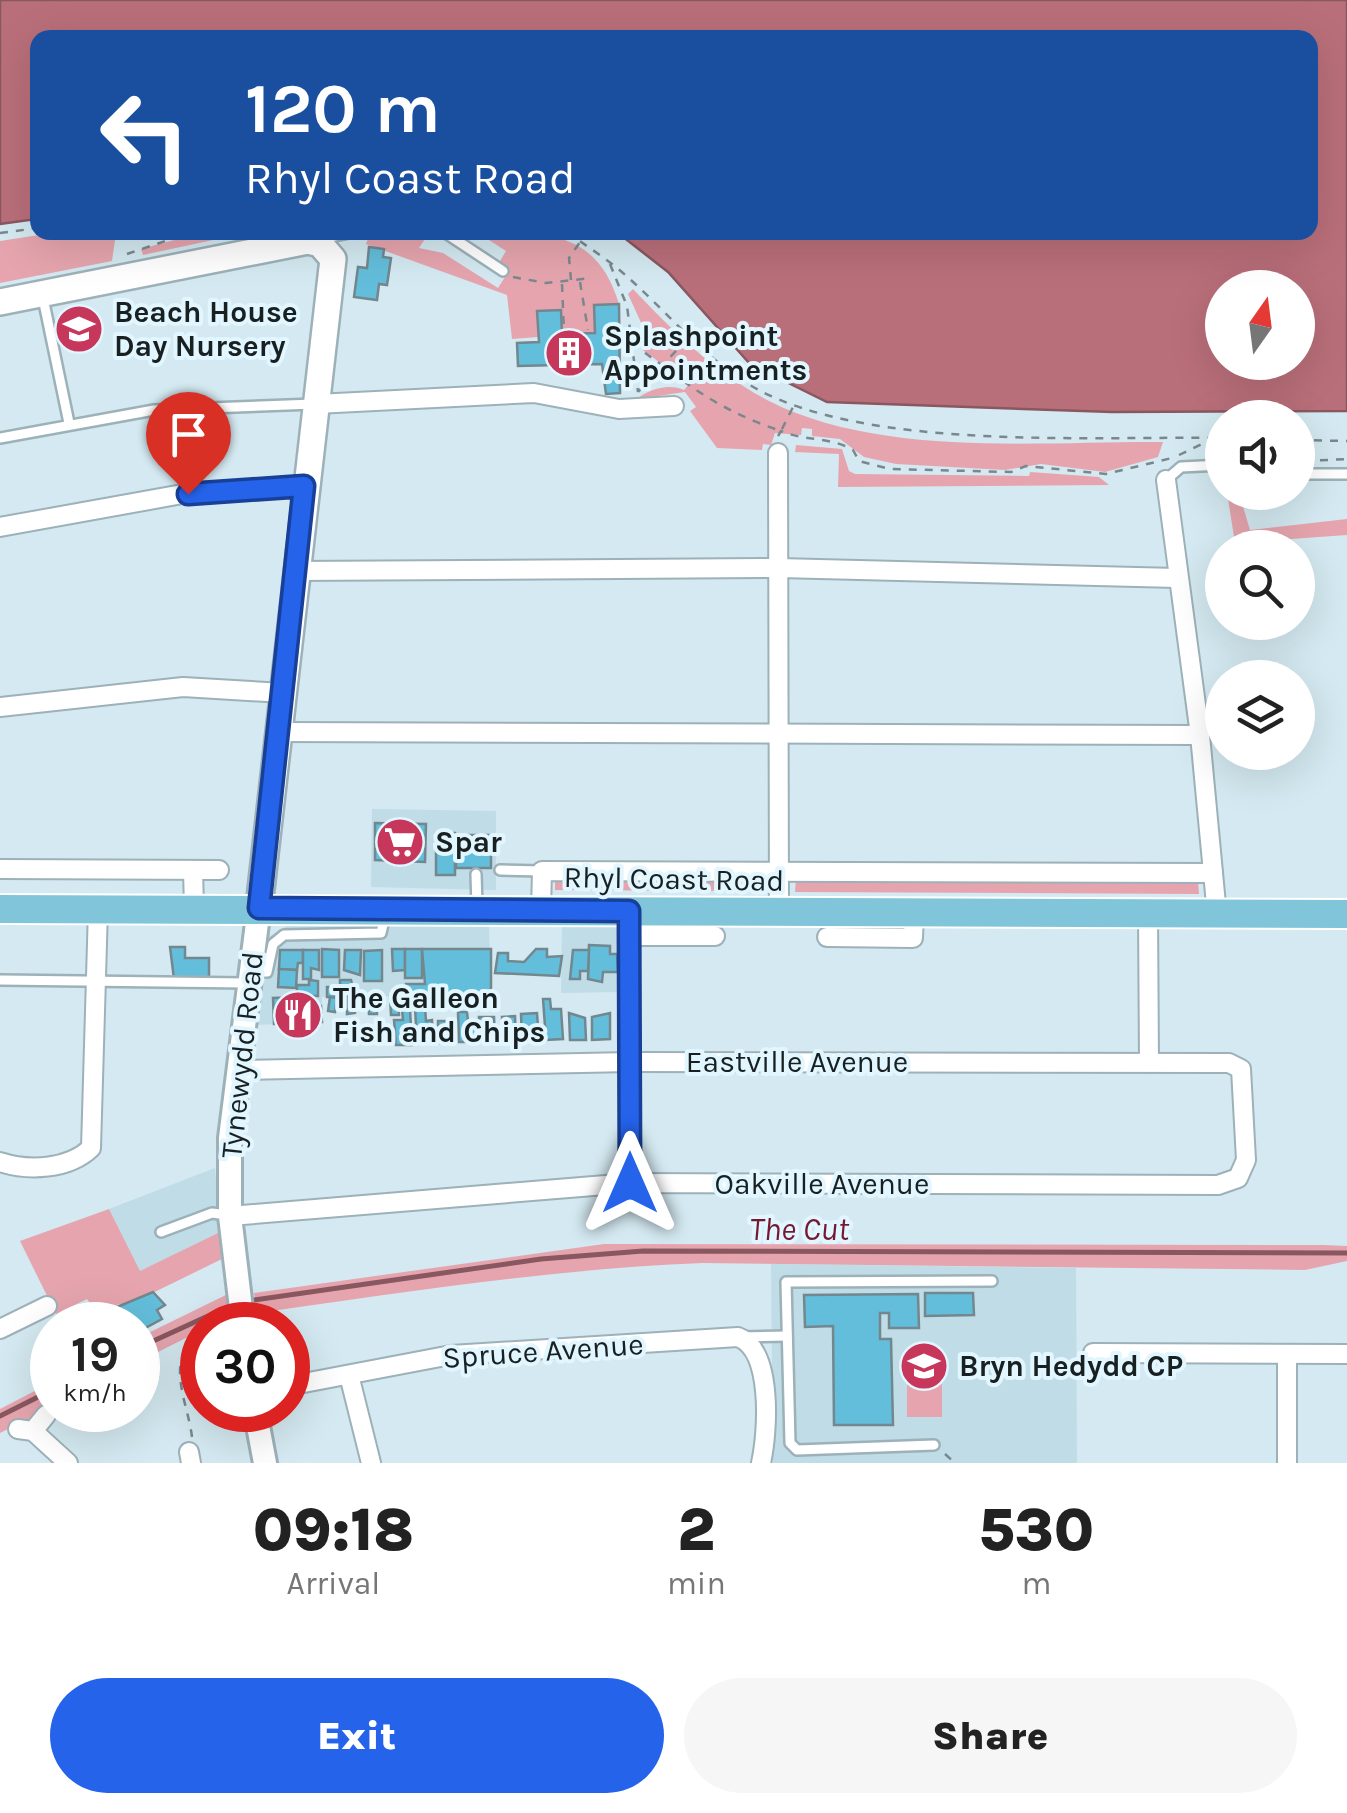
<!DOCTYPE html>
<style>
:root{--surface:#fff;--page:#f6f6f6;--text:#222;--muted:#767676;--accent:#2563eb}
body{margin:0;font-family:Karla,sans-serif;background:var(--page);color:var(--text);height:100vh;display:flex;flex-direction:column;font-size:38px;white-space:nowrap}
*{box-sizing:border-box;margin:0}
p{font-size:32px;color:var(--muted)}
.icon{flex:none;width:55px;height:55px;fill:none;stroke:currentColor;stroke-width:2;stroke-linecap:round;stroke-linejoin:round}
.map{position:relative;height:1463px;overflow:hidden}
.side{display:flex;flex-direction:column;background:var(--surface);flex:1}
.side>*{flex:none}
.hud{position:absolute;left:30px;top:30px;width:1288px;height:210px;border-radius:20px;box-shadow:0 10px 40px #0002;background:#1a4fa0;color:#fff;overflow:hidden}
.needle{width:65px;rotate:14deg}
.fabs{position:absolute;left:1205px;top:270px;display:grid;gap:20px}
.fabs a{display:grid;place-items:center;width:110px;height:110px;border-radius:50%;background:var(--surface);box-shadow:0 10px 40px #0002;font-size:50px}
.speed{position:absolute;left:30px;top:1302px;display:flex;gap:20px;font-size:50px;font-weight:700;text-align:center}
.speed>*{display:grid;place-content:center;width:130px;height:130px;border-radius:50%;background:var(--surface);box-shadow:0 10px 40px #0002;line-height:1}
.speed small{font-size:25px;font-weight:400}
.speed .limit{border:15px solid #d22;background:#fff;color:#111}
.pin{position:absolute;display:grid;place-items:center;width:85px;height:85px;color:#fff;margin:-102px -42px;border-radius:50% 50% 50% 0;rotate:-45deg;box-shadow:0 0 10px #0007}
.pin .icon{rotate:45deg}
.me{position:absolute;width:110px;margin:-55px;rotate:0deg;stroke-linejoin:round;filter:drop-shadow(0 0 8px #0008)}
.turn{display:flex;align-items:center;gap:35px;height:210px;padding:0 50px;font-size:45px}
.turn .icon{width:130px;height:130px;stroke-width:2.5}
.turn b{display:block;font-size:70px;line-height:85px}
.eta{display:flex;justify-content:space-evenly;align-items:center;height:170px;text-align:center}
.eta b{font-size:60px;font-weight:800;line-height:70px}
.cta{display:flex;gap:20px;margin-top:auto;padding:20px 50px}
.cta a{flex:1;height:115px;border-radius:60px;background:var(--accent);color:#fff;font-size:40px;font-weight:800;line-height:115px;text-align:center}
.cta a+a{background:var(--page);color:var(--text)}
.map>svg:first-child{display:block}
.built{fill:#bfdce7}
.green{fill:#e6a5ae}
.water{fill:#b96f7a;stroke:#895760;stroke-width:2.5;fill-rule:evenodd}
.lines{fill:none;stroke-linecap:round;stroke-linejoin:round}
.stream{stroke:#895760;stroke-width:5}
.building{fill:#63bedb;stroke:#73878e;stroke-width:2.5}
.service-casing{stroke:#9db1b9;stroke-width:14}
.minor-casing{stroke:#9db1b9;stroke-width:22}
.tertiary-casing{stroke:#9db1b9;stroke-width:28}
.secondary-casing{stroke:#9db1b9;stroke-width:30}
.primary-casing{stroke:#fff;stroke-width:32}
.path{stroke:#7a888e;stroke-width:2.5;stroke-dasharray:8 8;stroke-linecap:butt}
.service{stroke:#fff;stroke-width:9}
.minor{stroke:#fff;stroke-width:18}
.tertiary{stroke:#fff;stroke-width:22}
.secondary{stroke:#fff;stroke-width:25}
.primary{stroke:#80c5d9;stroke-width:28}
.route-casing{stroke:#184099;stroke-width:25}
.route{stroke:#2563eb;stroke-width:18}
.labels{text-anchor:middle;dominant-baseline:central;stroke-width:8;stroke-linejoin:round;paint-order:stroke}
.poi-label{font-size:30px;font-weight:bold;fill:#182022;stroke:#e1f6fe;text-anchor:start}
.street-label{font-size:30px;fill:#182022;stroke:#e1f6fe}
.water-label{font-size:32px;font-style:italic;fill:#751932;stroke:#e1f6fe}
</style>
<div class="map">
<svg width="1347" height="1463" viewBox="0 0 1347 1463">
<rect width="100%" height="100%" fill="#d4e9f1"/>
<g class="built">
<polygon points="372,809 496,811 496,890 371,887"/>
<polygon points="290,924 489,925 491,995 322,997 322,1022 254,1025 267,938"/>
<polygon points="562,925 617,926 618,992 561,993"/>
<polygon points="215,1168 220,1232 140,1272 109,1209"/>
<polygon points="771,1264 1076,1268 1077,1463 773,1463"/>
</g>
<g class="green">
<polygon points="52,233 116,233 112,261 0,283 0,241"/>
<path d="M370,233h59l-10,15 24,5 55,35 12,-19 -10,-8 6,-10 -28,-18c66,0 118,-5 141,71l-24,29 -33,1 -1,-24 -23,1v26l-26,2 -5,-44 -141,-51z"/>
<polygon points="232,236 143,255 141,249 178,239"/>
<path d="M633,289c41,43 82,84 136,112 113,57 271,40 394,41l-5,15 -53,15 -64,-8 -36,6 -109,-6 -32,-7 -24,-18 -28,-3v-7l-10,-1 -1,7 -26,-2 -4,12 -8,-1 -1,6 -45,-2 -27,-37 6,-4 -11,-15 -48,7c11,-10 33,-16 47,-9l5,-6 -53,-39 7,-18 -15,-33z"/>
<polygon points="796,445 842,449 849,471 855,474 1029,476 1030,472 1099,477 1109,485 838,487 839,454 795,452"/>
<polygon points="1227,493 1239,493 1250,530 1347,519 1347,535 1235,543"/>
<polygon points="555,876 758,877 759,891 555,890"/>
<polygon points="796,878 1198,881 1199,894 795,892"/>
<polygon points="109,1209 140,1271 220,1232 224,1258 122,1308 119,1304 98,1315 87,1299 56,1314 20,1241"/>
<path d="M604,1244l720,1 23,1v15l-42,9 -602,-7c-151,6 -297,29 -446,50l-3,-20z"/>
<polygon points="230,1293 234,1315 202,1325 202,1330 138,1362 138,1338"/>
<rect x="907" y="1349" width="35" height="68"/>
<polygon points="52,1382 52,1407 0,1433 0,1409"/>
</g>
<path class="water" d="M0,0h1347v411l-235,1 -285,-10 -77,-38 -82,-92 -50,-39 692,-1v-194h-1272l-1,181 -37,5zM1222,288h76v74h-76z"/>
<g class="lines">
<g class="stream">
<polyline points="254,1300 541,1259 643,1251 1347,1253"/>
<polyline points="138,1348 232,1305"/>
<polyline points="0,1416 52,1390"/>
</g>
</g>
<g class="building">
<polygon points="369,247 384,249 383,257 391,258 387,285 379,284 377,300 354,297 358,267 367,268"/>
<polygon points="619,304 620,393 606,394 602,364 518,366 517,343 539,342 537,311 561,310 562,334 595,333 594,305"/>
<polygon points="375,823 426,824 425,862 375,860"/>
<rect x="436" y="833" width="19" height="42"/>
<rect x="456" y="835" width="35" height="33"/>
<polygon points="589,945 610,946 610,954 617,954 618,972 603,972 602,982 588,979"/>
<polygon points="170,947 185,947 185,958 209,958 209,979 174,979"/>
<polygon points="322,949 339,950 339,977 322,977"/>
<polygon points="392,949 405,949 405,970 393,971"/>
<rect x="405" y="949" width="17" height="29"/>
<polygon points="422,949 491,949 491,995 406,996 406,984 425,984"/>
<polygon points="536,949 547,949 547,957 562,956 559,976 495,973 498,953 508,953 508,961 524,962"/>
<polygon points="280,950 303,950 303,963 298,963 297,970 279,969"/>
<polygon points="303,950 319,950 319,970 311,968 311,979 303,979"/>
<polygon points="345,950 361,950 360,975 344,970"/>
<polygon points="382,950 382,981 364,981 364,951"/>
<polygon points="573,950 589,950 588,971 580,971 580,979 570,979"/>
<polygon points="279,969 297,970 296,988 278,987"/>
<polygon points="309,980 318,981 318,996 297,996 297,985 309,985"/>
<polygon points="340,980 351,980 355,997 327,997 327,987 340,987"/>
<polygon points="376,996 377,1014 369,1014 368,997"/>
<polygon points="390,996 398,996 399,1015 391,1015"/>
<polygon points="300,997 300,1007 321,1006 322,1022 274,1024 273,998"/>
<polygon points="330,997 337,998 335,1012 328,1011"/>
<polygon points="347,997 355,997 355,1013 347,1014"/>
<polygon points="543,999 550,999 551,1009 561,1009 563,1039 546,1040"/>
<polygon points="415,1007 425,1007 426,1021 432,1020 433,1043 417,1044"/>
<polygon points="410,1009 412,1045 396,1045 394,1020 403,1020 402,1010"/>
<polygon points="458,1012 467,1012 468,1021 476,1020 477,1042 459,1042"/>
<polygon points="537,1013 539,1040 522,1041 521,1014"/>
<polygon points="569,1013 585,1018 586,1040 570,1040"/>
<polygon points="610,1013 610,1039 592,1040 592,1017"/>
<polygon points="515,1016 516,1041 503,1041 502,1017"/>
<polygon points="479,1017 494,1017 495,1040 480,1041"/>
<polygon points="438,1021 454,1021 455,1043 438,1043"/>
<polygon points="153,1292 165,1305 157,1310 162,1319 138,1332 138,1325 103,1325 98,1315"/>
<polygon points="925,1293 973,1293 974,1315 925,1316"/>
<polygon points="918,1294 919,1328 889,1328 889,1313 880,1313 880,1339 891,1339 893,1425 834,1425 833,1326 805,1327 804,1295"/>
</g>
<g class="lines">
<g class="service-casing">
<g id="service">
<polyline points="444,232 503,271"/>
<polyline points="320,239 354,232"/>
<polyline points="43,298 69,423"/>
<polyline points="0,438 154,410 314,404"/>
<polyline points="1298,474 1347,474"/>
<polyline points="1166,480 1181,467 1222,465"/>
<polyline points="500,870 542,871"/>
<polyline points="476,874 477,906"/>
<polyline points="252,972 267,972 273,944 284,935 381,933 385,916"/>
<polyline points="0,980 246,983"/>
<polyline points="161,1232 212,1213 227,1215"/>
<polyline points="741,1337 787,1336"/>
<polyline points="934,1445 797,1450 790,1443 786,1282 992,1281"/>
</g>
</g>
<g class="minor-casing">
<g id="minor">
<polyline points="316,404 534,393 619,409 674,406"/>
<polyline points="778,453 779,913"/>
<polyline points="1166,480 1200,735 1217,915"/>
<polyline points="0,527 188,493 304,487"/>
<polyline points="294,571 779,568 1177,578"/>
<polyline points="0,707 183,687 283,693"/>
<polyline points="278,732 1200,735"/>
<polyline points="0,869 219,870"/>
<polyline points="193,870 194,908"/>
<polyline points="541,910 542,871 1213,873"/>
<polyline points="629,911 630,1183"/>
<polyline points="1148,914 1149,1062"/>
<polyline points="629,936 715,936"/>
<polyline points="827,937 913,938 914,913"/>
<path d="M0,1162c28,9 68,8 91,-14l7,-239"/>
<polyline points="230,1216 630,1183 1218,1185 1238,1178 1246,1160 1241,1069 1229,1063 630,1062 238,1070"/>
<polyline points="0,1329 47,1306"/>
<polyline points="1093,1353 1347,1354"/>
<polyline points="1287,1355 1287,1463"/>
<polyline points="349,1375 371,1463"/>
<path d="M288,1386l163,-31 287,-18c35,13 30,94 23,126"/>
<polyline points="18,1429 33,1431 68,1463"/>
<polyline points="33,1431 46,1415"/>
<polyline points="189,1452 191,1463"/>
</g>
</g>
<g class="tertiary-casing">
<g id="tertiary">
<polyline points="243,1325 230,1216 230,1138 259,907"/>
<polyline points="255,1410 265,1463"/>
</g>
</g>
<g class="secondary-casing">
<polyline id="secondary" points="0,302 308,241 320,244 333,259 259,907"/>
</g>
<g class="primary-casing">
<polyline id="primary" points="0,909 1347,914"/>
</g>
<g class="path">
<path d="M567,232c19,14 39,26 56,41 44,38 81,86 132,115 114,63 336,48 467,50"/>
<polyline points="0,233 38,228"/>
<polyline points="127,254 186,234 235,232"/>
<polyline points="610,264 627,306 638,392"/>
<polyline points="513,277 546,283 591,278"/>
<polyline points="571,280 569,258 580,242"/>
<polyline points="580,282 588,330"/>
<polyline points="562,284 564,332"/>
<path d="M632,343c54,40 83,66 149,88l13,-26"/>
<polyline points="638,392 687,339"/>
<path d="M778,436l3,-5c23,10 51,6 72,19l6,11 31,8 121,3 15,-6 80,8 66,-16"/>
<polyline points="1298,440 1347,441"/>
<polyline points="1179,455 1212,439"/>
<polyline points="1304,461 1347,459"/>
<path d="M192,1437c-4,-35 -30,-81 10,-103"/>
<polyline points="945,1454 955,1463"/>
</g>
<use href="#service" class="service"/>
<use href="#minor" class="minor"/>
<use href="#tertiary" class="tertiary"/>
<use href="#secondary" class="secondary"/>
<use href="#primary" class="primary"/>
</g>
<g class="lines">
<g class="route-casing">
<polyline id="route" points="188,494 304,486 259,908 629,911 630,1183"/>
</g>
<use href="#route" class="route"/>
</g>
<defs>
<g id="school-disc" transform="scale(2.5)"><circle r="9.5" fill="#c6375b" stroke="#e1f6fe"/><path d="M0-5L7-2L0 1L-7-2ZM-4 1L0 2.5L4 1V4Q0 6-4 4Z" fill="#fff"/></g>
<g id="building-disc" transform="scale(2.5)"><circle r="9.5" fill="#c6375b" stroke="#e1f6fe"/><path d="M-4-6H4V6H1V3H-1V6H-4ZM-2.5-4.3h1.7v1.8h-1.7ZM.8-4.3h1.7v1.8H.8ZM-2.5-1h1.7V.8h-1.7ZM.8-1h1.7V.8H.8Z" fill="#fff"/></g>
<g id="supermarket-disc" transform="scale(2.5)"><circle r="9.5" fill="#c6375b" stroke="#e1f6fe"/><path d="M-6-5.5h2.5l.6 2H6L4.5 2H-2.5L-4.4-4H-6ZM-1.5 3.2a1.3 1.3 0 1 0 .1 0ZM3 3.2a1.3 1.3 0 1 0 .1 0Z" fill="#fff"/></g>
<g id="restaurant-disc" transform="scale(2.5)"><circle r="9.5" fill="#c6375b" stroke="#e1f6fe"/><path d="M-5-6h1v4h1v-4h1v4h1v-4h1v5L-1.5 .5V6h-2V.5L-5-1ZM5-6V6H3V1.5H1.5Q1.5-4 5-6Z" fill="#fff"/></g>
</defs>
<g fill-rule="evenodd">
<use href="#school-disc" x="79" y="329"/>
<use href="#building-disc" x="569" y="353"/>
<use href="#supermarket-disc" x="400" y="842"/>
<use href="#restaurant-disc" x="298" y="1015"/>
<use href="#school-disc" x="924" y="1366"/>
</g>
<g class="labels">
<g class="poi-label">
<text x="114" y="312">Beach House<tspan x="114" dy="34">Day Nursery</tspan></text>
<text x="604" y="336">Splashpoint<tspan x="604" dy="34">Appointments</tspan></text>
<text x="435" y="842">Spar</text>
<text x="333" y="998">The Galleon<tspan x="333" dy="34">Fish and Chips</tspan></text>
<text x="959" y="1366">Bryn Hedydd CP</text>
</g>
<g class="street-label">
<text transform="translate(674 879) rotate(1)">Rhyl Coast Road</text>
<text transform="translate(242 1055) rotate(-84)">Tynewydd Road</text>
<text x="797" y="1062">Eastville Avenue</text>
<text x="822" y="1184">Oakville Avenue</text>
<text transform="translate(543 1351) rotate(-4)">Spruce Avenue</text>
</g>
<g class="water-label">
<text x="799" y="1229">The Cut</text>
</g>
</g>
</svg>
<div class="fabs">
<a><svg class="needle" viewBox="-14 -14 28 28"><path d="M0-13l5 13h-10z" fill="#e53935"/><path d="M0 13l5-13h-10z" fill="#767676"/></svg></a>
<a><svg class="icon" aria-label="sound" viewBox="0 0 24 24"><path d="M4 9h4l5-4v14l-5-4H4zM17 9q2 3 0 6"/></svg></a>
<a><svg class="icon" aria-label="search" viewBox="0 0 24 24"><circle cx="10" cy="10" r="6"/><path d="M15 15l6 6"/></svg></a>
<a><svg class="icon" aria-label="layers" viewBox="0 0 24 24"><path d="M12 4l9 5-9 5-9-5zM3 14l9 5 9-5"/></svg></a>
</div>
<div class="speed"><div>19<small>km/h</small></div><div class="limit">30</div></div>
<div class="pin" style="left:188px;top:494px;background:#d93025"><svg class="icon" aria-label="arrive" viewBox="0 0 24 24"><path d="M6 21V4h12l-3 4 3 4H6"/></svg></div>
<svg class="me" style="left:630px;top:1183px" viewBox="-20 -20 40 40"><path d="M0-17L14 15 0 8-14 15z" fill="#2563eb" stroke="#fff" stroke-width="4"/></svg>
<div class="hud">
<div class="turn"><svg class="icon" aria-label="left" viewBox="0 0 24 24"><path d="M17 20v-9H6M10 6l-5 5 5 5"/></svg><div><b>120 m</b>Rhyl Coast Road</div></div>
</div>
</div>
<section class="side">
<div class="eta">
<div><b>09:18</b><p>Arrival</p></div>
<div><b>2</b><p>min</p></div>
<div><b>530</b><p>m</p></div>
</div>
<div class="cta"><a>Exit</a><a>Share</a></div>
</section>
